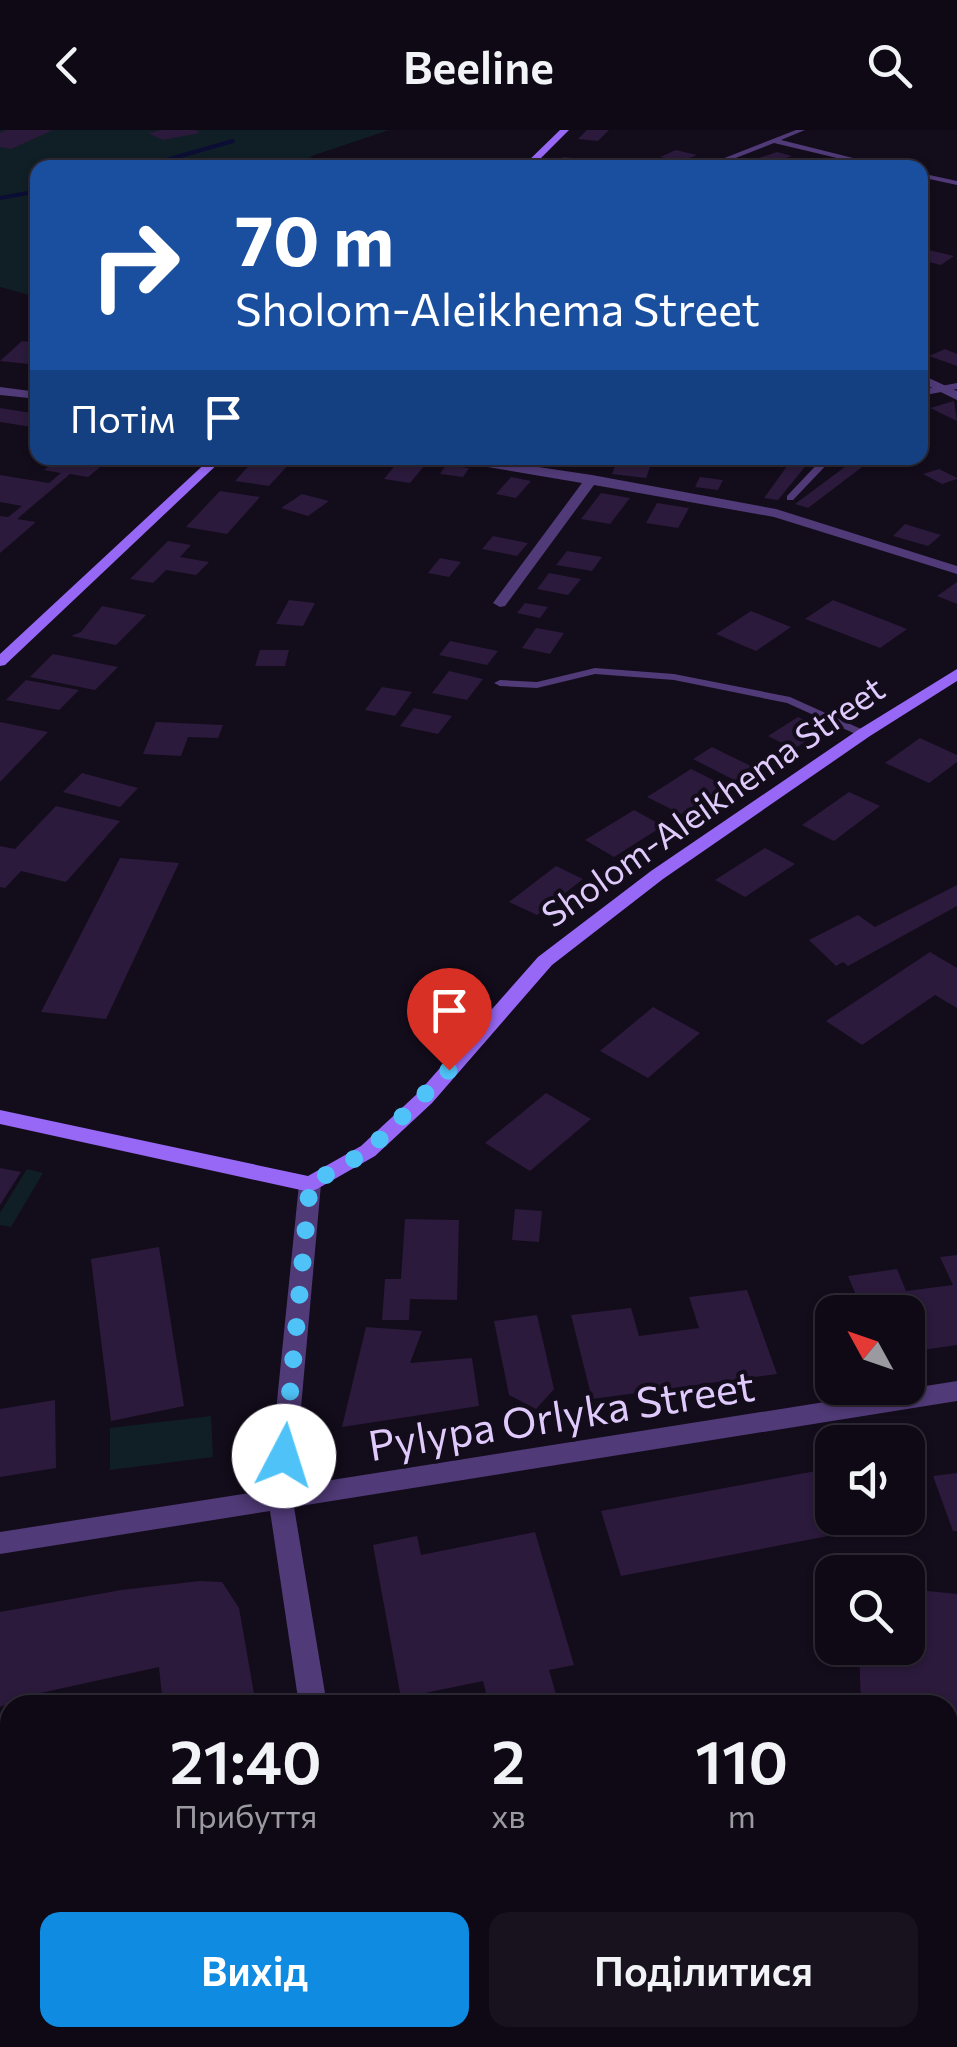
<!DOCTYPE html>
<html lang="uk">
<meta charset="utf-8">
<style>
:root{--surface:#0e0914;--page:#17121d;--text:#f1f3f6;--muted:#9b9aa0;--line:#2e2a34;--accent:#0f8be2}
body{margin:0;font-family:Commissioner,sans-serif;background:var(--page);color:var(--text);height:100vh;display:flex;flex-direction:column;font-size:38px;white-space:nowrap}
*{box-sizing:border-box;margin:0}
p{font-size:32px;color:var(--muted)}
.icon{flex:none;width:55px;height:55px;fill:none;stroke:currentColor;stroke-width:2;stroke-linecap:round;stroke-linejoin:round}
.map{position:relative;flex:1;overflow:hidden}
.drawer{position:absolute;left:0px;top:1565px;width:958px;height:352px;display:flex;flex-direction:column;background:var(--surface);border-radius:30px 30px 0 0;box-shadow:0 2px 8px #0004,0 0 0 2px var(--line)}
.drawer>*{flex:none}
.guide{position:absolute;left:30px;top:30px;width:898px;height:305px;border-radius:20px;box-shadow:0 2px 8px #0004,0 0 0 2px var(--line);background:#1a4fa0;color:#fff;overflow:hidden}
.needle{width:65px;rotate:310deg}
.tools{position:absolute;left:815px;top:1165px;display:grid;gap:20px}
.tools a{display:grid;place-items:center;width:110px;height:110px;border-radius:20px;background:var(--surface);box-shadow:0 2px 8px #0004,0 0 0 2px var(--line);font-size:50px}
.pin{position:absolute;display:grid;place-items:center;width:85px;height:85px;color:#fff;margin:-102px -42px;border-radius:50% 50% 50% 0;rotate:-45deg;box-shadow:0 0 10px #0007}
.pin .icon{rotate:45deg}
.me{position:absolute;width:110px;margin:-55px;rotate:5deg;stroke-linejoin:round;filter:drop-shadow(0 0 8px #0008)}
.turn{display:flex;align-items:center;gap:35px;height:210px;padding:0 40px;font-size:45px}
.turn .icon{width:130px;height:130px;stroke-width:2.5}
.turn b{display:block;font-size:70px;line-height:85px}
.then{display:flex;align-items:center;height:95px;padding:0 40px;background:#0003;gap:20px;font-size:38px}
.eta{display:flex;justify-content:space-evenly;align-items:center;height:170px;text-align:center}
.eta b{font-size:60px;font-weight:600;line-height:70px}
.button{display:flex;gap:20px;margin-top:auto;padding:20px 40px}
.button a{flex:1;height:115px;border-radius:20px;background:var(--accent);color:#fff;font-size:40px;font-weight:600;line-height:115px;text-align:center}
.button a+a{background:var(--page);color:var(--text)}
header{display:flex;justify-content:space-between;align-items:center;height:130px;padding:0 40px;background:var(--surface);font-size:45px;font-weight:600}
.map>svg:first-child{display:block}
.green{fill:#101f25}
.lines{fill:none;stroke-linecap:round;stroke-linejoin:round}
.stream{stroke:#0b0d35;stroke-width:4}
.building{fill:#2b1a3b}
.lane{fill:#503a77;fill-rule:evenodd}
.street{fill:#503a77;fill-rule:evenodd}
.secondary{fill:#9768f5;fill-rule:evenodd}
.route{stroke:#4fc3f7;stroke-width:18;stroke-dasharray:0 32.4}
.labels{text-anchor:middle;dominant-baseline:central;stroke-width:8;stroke-linejoin:round;paint-order:stroke}
.street-label{font-size:35px;fill:#dfcafb;stroke:#130c1b}
.near-street-label{font-size:42px;fill:#dfcafb;stroke:#130c1b}
</style>
<header><svg class="icon" aria-label="back" viewBox="0 0 24 24"><path d="M15 5l-7 7 7 7"/></svg>Beeline<svg class="icon" aria-label="search" viewBox="0 0 24 24"><circle cx="10" cy="10" r="6"/><path d="M15 15l6 6"/></svg></header>
<div class="map">
<svg width="957" height="1917" viewBox="0 0 957 1917">
<rect width="100%" height="100%" fill="#130c1b"/>
<g class="green">
<polygon points="0,0 389,0 309,27 349,37 38,38 37,167 0,157"/>
<polygon points="27,1039 43,1043 11,1097 0,1095 0,1083"/>
<polygon points="211,1286 213,1327 110,1340 110,1298"/>
</g>
<g class="lines">
<g class="stream">
<polyline points="138,38 233,11"/>
<polyline points="0,68 38,61"/>
</g>
</g>
<g class="building">
<polygon points="7,0 53,0 11,19 0,17 0,3"/>
<polygon points="162,0 195,0 200,3 163,10 148,3"/>
<polygon points="587,0 609,0 598,11 578,9"/>
<polygon points="676,20 697,25 681,32 660,27"/>
<polygon points="777,22 792,26 768,34 753,30"/>
<polygon points="563,27 584,29 576,38 551,38"/>
<polygon points="920,118 954,126 941,135 920,130"/>
<polygon points="22,211 38,213 38,235 0,231"/>
<polygon points="945,219 957,224 957,236 929,226"/>
<polygon points="954,271 957,291 930,278"/>
<polygon points="0,278 38,284 38,298 0,292"/>
<polygon points="59,328 111,328 88,347 70,344 17,389 36,392 0,423 0,386 8,387 22,376 0,372 0,345 49,353 61,343 44,340"/>
<polygon points="793,328 812,328 778,370 764,368"/>
<polygon points="857,328 874,328 808,378 795,374"/>
<polygon points="255,329 289,334 269,356 235,351"/>
<polygon points="617,331 651,334 646,348 612,344"/>
<polygon points="397,333 424,336 410,353 384,349"/>
<polygon points="446,335 469,338 463,347 440,344"/>
<polygon points="939,339 957,348 957,349 942,354 923,344"/>
<polygon points="511,347 531,351 516,368 496,364"/>
<polygon points="700,347 723,350 718,360 695,357"/>
<polygon points="220,361 260,367 227,404 186,397"/>
<polygon points="601,363 630,368 610,394 581,389"/>
<polygon points="302,364 329,371 308,386 281,378"/>
<polygon points="657,373 689,378 678,398 646,393"/>
<polygon points="905,394 941,405 928,416 893,406"/>
<polygon points="493,406 528,413 517,426 482,419"/>
<polygon points="168,411 191,415 180,427 209,432 196,445 166,440 153,453 130,449"/>
<polygon points="567,421 602,427 592,441 556,435"/>
<polygon points="440,428 461,432 449,447 428,443"/>
<polygon points="549,443 581,449 568,465 537,459"/>
<polygon points="957,452 957,474 937,466"/>
<polygon points="289,470 315,473 303,496 276,494"/>
<polygon points="833,470 907,499 880,518 805,489"/>
<polygon points="525,473 548,477 540,488 517,483"/>
<polygon points="102,476 146,485 116,515 71,506 81,502"/>
<polygon points="751,481 791,497 756,521 716,504"/>
<polygon points="536,498 564,503 550,524 522,518"/>
<polygon points="450,511 498,521 487,535 439,525"/>
<polygon points="260,520 289,520 285,536 255,536"/>
<polygon points="53,524 118,537 95,560 30,547"/>
<polygon points="449,541 483,549 467,570 432,563"/>
<polygon points="26,550 79,560 59,580 6,570"/>
<polygon points="382,557 412,562 395,586 365,580"/>
<polygon points="414,578 452,586 438,604 400,596"/>
<polygon points="798,587 824,599 794,619 768,606"/>
<polygon points="0,592 48,602 0,652"/>
<polygon points="156,592 223,595 218,608 188,607 181,626 143,624"/>
<polygon points="920,608 957,625 957,632 929,653 885,633"/>
<polygon points="712,617 757,639 738,652 693,629"/>
<polygon points="691,639 725,656 681,684 647,667"/>
<polygon points="82,643 138,658 120,677 63,662"/>
<polygon points="849,662 880,676 834,711 802,695"/>
<polygon points="56,676 120,691 66,752 21,741 5,758 0,757 0,716 15,719"/>
<polygon points="634,680 663,696 614,727 585,710"/>
<polygon points="765,718 795,734 745,767 715,750"/>
<polygon points="120,728 179,733 106,889 41,882"/>
<polygon points="556,736 583,749 537,785 509,772"/>
<polygon points="957,755 957,776 848,836 843,832 836,836 809,810 858,785 875,797"/>
<polygon points="930,822 957,838 957,878 935,865 862,915 826,891"/>
<polygon points="653,877 700,903 648,948 600,921"/>
<polygon points="546,963 591,989 530,1041 485,1013"/>
<polygon points="0,1038 21,1042 0,1075"/>
<polygon points="515,1079 542,1081 539,1112 512,1110"/>
<polygon points="405,1089 459,1090 457,1170 410,1169 409,1190 382,1190 385,1149 401,1149"/>
<polygon points="159,1117 184,1276 111,1291 91,1129"/>
<polygon points="957,1125 957,1215 908,1222 908,1182 863,1182 848,1146 897,1139 906,1161 953,1155 940,1127"/>
<polygon points="747,1160 777,1244 592,1269 571,1185 631,1178 639,1206 699,1198 689,1167"/>
<polygon points="537,1185 554,1259 536,1279 509,1265 494,1191"/>
<polygon points="366,1197 422,1201 410,1233 472,1228 479,1276 342,1297"/>
<polygon points="55,1270 56,1338 0,1347 0,1279"/>
<polygon points="832,1338 832,1388 876,1388 880,1396 621,1446 601,1381"/>
<polygon points="957,1343 957,1401 953,1401 933,1346"/>
<polygon points="535,1402 574,1535 549,1540 559,1575 489,1575 483,1551 401,1568 373,1415 417,1406 421,1425"/>
<polygon points="200,1451 222,1452 239,1478 256,1575 163,1575 159,1537 27,1566 0,1577 0,1482 121,1460"/>
<polygon points="908,1459 957,1464 957,1588 948,1587 948,1575 861,1575 859,1518 908,1518"/>
<polygon points="5,1652 10,1652 10,1749 0,1749 0,1671"/>
<polygon points="957,1678 957,1729 948,1707 948,1680"/>
<polygon points="10,1901 10,1908 288,1908 289,1917 0,1917 0,1903"/>
<polygon points="572,1908 707,1908 710,1917 575,1917"/>
</g>
<g class="lines">
<g class="lane">
<polygon points="796,0 805,0 781,10 893,38 879,38 774,13 710,38 699,38"/>
<polygon points="920,43 957,51 957,55 920,47"/>
<polygon points="32,203 38,203 38,208 32,207"/>
<polygon points="957,253 957,259 920,266 920,260"/>
<polygon points="823,328 833,328 793,370 787,370 787,366"/>
<polygon points="595,538 674,544 790,567 870,603 868,606 860,606 787,573 674,550 595,544 537,558 500,556 494,553 500,550 537,552"/>
</g>
<g class="street">
<polygon points="920,244 957,261 957,270 920,252"/>
<polygon points="0,257 38,262 38,269 0,265"/>
<polygon points="452,328 477,328 592,345 776,379 957,436 957,444 774,387 594,355 505,476 500,477 493,473 582,353 458,332"/>
<polygon points="310,1046 317,1049 321,1054 294,1356 957,1251 957,1271 294,1377 327,1575 299,1575 270,1381 0,1424 0,1402 268,1360 299,1054 303,1049"/>
<polygon points="350,1908 381,1908 383,1917 351,1917"/>
</g>
<g class="secondary">
<polygon points="560,0 569,0 531,38 521,38"/>
<polygon points="211,328 224,328 5,535 0,536 0,524"/>
<polygon points="957,539 957,551 870,606 663,749 552,835 432,973 375,1026 317,1059 310,1062 0,994 0,980 308,1046 361,1016 418,963 538,827 651,741 858,600"/>
</g>
</g>
<g class="lines">
<polyline class="route" points="284,1326 310,1054 368,1021 449,940"/>
</g>
<g class="labels">
<g class="street-label">
<text transform="translate(712 670) rotate(-35)">Sholom-Aleikhema Street</text>
</g>
<g class="near-street-label">
<text transform="translate(561 1284) rotate(-9)">Pylypa Orlyka Street</text>
</g>
</g>
</svg>
<div class="tools">
<a><svg class="needle" viewBox="-14 -14 28 28"><path d="M0-13l5 13h-10z" fill="#e53935"/><path d="M0 13l5-13h-10z" fill="#9b9aa0"/></svg></a>
<a><svg class="icon" aria-label="sound" viewBox="0 0 24 24"><path d="M4 9h4l5-4v14l-5-4H4zM17 9q2 3 0 6"/></svg></a>
<a><svg class="icon" aria-label="search" viewBox="0 0 24 24"><circle cx="10" cy="10" r="6"/><path d="M15 15l6 6"/></svg></a>
</div>
<div class="pin" style="left:449px;top:940px;background:#d93025"><svg class="icon" aria-label="arrive" viewBox="0 0 24 24"><path d="M6 21V4h12l-3 4 3 4H6"/></svg></div>
<svg class="me" style="left:284px;top:1326px" viewBox="-20 -20 40 40"><circle r="19" fill="#fff"/><path d="M0-13L10 11 0 6-10 11z" fill="#4fc3f7"/></svg>
<div class="guide">
<div class="turn"><svg class="icon" aria-label="right" viewBox="0 0 24 24"><path d="M7 20v-9h11M14 6l5 5-5 5"/></svg><div><b>70 m</b>Sholom-Aleikhema Street</div></div>
<div class="then">Потім<svg class="icon" aria-label="arrive" viewBox="0 0 24 24"><path d="M6 21V4h12l-3 4 3 4H6"/></svg></div>
</div>
<section class="drawer">
<div class="eta">
<div><b>21:40</b><p>Прибуття</p></div>
<div><b>2</b><p>хв</p></div>
<div><b>110</b><p>m</p></div>
</div>
<div class="button"><a>Вихід</a><a>Поділитися</a></div>
</section>
</div>
